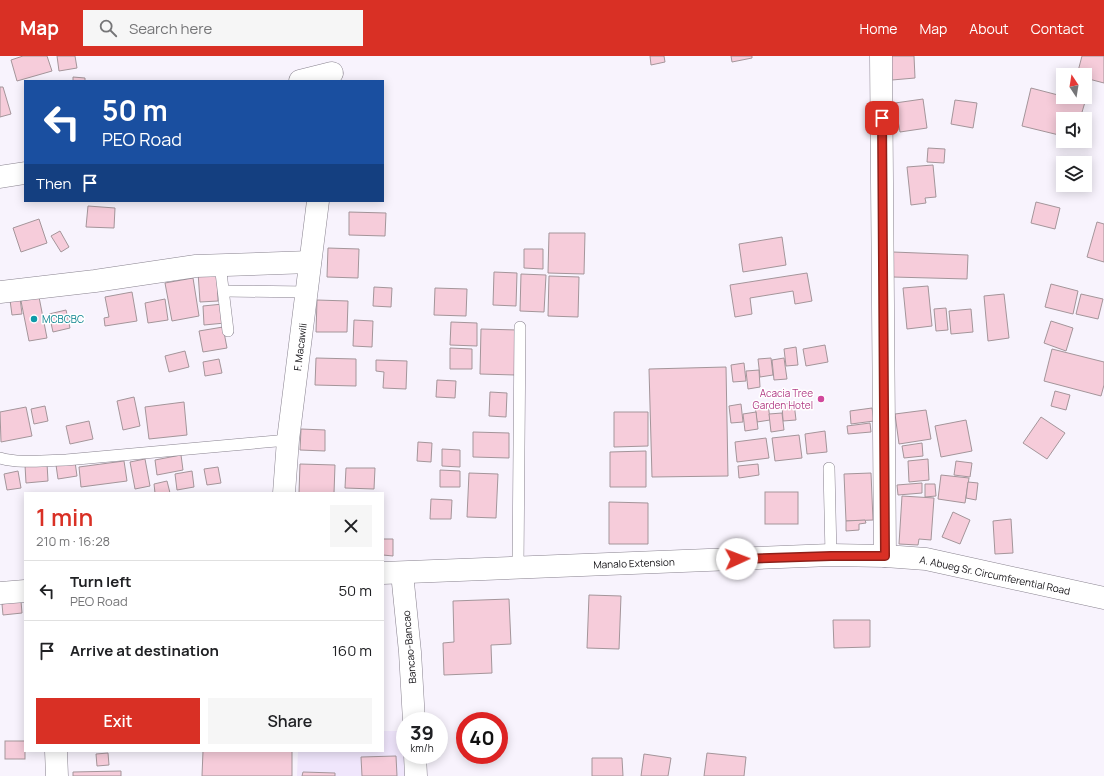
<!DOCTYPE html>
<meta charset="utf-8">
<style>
:root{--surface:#fff;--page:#f6f6f6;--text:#202124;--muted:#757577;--line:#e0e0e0;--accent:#d93025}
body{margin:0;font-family:Manrope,sans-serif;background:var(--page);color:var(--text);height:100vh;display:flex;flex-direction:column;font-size:15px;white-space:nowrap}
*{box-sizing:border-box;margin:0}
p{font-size:13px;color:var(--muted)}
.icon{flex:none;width:22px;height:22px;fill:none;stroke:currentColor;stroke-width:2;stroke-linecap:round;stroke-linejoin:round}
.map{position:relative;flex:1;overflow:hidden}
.drawer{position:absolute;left:24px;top:436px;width:360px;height:260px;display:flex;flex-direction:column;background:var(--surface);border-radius:0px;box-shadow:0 2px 10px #0003}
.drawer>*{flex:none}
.top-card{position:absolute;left:24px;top:24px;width:360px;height:122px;border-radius:0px;box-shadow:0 2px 10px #0003;background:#1a4fa0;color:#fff;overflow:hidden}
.needle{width:26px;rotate:348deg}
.buttons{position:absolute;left:1056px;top:12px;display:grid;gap:8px}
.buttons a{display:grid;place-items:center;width:36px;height:36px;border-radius:0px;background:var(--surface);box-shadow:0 2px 10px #0003;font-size:20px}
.speed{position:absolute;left:396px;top:656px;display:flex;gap:8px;font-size:20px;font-weight:700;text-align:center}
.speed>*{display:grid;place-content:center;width:52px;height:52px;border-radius:50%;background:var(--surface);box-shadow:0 2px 10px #0003;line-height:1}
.speed small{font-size:10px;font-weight:400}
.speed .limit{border:6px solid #d22;background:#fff;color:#111}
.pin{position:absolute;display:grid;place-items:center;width:34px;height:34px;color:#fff;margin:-17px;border-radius:8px;box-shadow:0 2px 6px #0006}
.me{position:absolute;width:44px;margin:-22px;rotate:88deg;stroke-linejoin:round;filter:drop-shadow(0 0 3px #0008)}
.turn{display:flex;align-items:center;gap:14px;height:84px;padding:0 12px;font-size:18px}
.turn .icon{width:52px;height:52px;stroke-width:2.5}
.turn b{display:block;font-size:28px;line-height:34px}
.then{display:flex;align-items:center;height:38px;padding:0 12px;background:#0003;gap:8px;font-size:15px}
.round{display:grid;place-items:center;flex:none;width:42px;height:42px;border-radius:0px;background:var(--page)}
.summary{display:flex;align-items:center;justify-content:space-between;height:68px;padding:0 12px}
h1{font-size:24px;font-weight:600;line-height:30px;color:var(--accent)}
.action{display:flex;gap:8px;margin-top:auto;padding:8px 12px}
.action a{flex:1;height:46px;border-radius:0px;background:var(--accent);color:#fff;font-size:16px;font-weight:600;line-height:46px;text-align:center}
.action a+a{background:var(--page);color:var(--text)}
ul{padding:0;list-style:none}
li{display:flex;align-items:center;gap:12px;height:60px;padding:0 12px;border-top:1px solid var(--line)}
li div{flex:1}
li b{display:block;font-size:15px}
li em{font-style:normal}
header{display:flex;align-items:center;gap:24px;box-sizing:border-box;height:56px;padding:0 20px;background:var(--accent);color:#fff}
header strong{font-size:19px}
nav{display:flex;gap:22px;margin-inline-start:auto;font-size:14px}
.search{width:280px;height:36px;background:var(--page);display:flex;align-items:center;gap:10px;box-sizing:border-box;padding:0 14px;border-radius:0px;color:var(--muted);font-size:15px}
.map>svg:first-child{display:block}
.education{fill:#f0e6fc}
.building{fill:#f6ccda;stroke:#a4959a}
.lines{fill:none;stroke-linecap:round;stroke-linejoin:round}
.service-casing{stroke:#89838f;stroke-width:12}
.minor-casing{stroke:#89838f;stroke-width:23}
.tertiary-casing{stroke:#89838f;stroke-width:23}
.service{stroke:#fff;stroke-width:11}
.minor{stroke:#fff;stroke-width:22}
.tertiary{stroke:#fff;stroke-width:22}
.route-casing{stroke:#8d1f18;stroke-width:10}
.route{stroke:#d93025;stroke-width:7}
.culture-dot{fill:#0f9aa8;stroke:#fff;stroke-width:1.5}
.hotel-dot{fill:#d1479c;stroke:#fff;stroke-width:1.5}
.labels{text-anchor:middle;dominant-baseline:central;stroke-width:3;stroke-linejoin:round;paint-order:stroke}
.culture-label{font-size:10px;fill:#0d838f;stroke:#fff;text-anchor:start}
.street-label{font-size:10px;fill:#110f13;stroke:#fff}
.hotel-label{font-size:10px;fill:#b23c85;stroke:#fff;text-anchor:end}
</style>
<header>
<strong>Map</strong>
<div class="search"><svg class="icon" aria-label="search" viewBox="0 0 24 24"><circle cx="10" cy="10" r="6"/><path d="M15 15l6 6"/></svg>Search here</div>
<nav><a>Home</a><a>Map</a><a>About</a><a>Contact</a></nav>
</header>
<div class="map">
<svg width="1104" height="720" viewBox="0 0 1104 720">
<rect width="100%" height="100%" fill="#f8f3fd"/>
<polygon class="education" points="383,675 405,675 405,699 408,720 297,720 298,695 383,695"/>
<g class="building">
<polygon points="23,0 47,0 52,15 17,25 11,4"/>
<polygon points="57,0 75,0 77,12 59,15"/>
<polygon points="650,0 664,0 665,6 651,9"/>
<polygon points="731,0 752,0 752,2 732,6"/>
<polygon points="891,0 914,0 915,22 892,24"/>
<polygon points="1082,0 1104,0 1104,27 1085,22 1085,19 1077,19"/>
<polygon points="73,21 85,22 85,25 73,25"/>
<polygon points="0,31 3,31 11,58 0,61"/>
<polygon points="1031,32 1085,46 1080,63 1063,63 1063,80 1022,70"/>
<polygon points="923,43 927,72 900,76 895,47"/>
<polygon points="955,44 977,47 973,72 951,68"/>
<polygon points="928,92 945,93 944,107 927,106"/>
<polygon points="933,109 936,141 925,142 926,147 911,149 907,111"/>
<polygon points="1036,146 1060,152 1055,173 1031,167"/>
<polygon points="88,150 115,152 114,172 86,171"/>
<polygon points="349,156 386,157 385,180 349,179"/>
<polygon points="39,163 47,187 21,196 13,172"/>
<polygon points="1097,166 1104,168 1104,206 1087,201"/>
<polygon points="60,175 69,191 61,196 51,180"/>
<polygon points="549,177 585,177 584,218 548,217"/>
<polygon points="782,181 786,209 743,216 739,188"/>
<polygon points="328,192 359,193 358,222 327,221"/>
<polygon points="524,193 543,193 543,213 524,212"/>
<polygon points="893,196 968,199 967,223 893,221"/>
<polygon points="217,215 218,245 200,246 198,216"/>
<polygon points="494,216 517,217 516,250 493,249"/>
<polygon points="807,217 812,245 795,248 793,235 750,242 752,258 735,261 730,229"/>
<polygon points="521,218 546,219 544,256 520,255"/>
<polygon points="549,220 579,221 578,261 548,260"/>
<polygon points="193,222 199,260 172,265 165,227"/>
<polygon points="1051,228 1078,235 1073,258 1045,251"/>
<polygon points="928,230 932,270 907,273 903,232"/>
<polygon points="374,231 392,232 391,251 373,250"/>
<polygon points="435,232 467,233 466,260 434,259"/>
<polygon points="132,236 137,265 105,270 104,262 109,261 105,241"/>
<polygon points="1004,238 1009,282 988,285 984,240"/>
<polygon points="1081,238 1103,243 1098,263 1076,258"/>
<polygon points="39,241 47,282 29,285 21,245"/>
<polygon points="20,242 22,258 12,259 10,244"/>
<polygon points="165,243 168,264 148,267 145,247"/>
<polygon points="317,244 348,245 347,276 316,276"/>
<polygon points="223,248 225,267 204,269 203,250"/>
<polygon points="946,252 948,274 936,275 934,253"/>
<polygon points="971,253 973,276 951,278 949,255"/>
<polygon points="66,254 70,272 53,276 49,258"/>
<polygon points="354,264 373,265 372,291 353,290"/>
<polygon points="1051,265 1073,272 1066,295 1044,287"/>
<polygon points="451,266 477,267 477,290 450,289"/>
<polygon points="223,271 227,292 203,296 199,275"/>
<polygon points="481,273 517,274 515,319 480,318"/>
<polygon points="825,289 828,306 806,310 803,293"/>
<polygon points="796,291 798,309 786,310 784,293"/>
<polygon points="450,292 472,293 472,313 450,313"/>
<polygon points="1052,293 1104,306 1104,329 1101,340 1044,325"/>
<polygon points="185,295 189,311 169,316 165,300"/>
<polygon points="316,302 356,303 356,330 315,329"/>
<polygon points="771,302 773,319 760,321 758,303"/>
<polygon points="784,302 787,323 774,324 772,304"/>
<polygon points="219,303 222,317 205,320 203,306"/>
<polygon points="376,304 407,305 406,333 383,332 384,316 376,315"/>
<polygon points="744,307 746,325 733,326 731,309"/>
<polygon points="726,311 728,420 652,421 649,313"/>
<polygon points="759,314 760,331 748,333 746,315"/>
<polygon points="437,324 456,325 455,342 436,341"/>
<polygon points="1055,335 1070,339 1066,354 1051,350"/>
<polygon points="490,336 507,337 506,361 489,360"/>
<polygon points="134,341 140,370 123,374 117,345"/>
<polygon points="184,346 187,379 149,383 145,351"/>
<polygon points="768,347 770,364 757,366 755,348"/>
<polygon points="794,347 796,364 783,365 782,348"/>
<polygon points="741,348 743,366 731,367 729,350"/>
<polygon points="45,350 48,365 34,368 31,353"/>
<polygon points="26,351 32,380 1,386 0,356"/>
<polygon points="872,352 874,365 851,368 850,355"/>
<polygon points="926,354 931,383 899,388 895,358"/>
<polygon points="614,356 648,356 648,390 614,391"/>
<polygon points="756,356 758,373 745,375 743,358"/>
<polygon points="782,357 784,374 771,376 769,358"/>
<polygon points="1041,361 1065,377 1047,403 1023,387"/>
<polygon points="966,364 972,395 941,401 935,370"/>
<polygon points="89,365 93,383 70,388 66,370"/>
<polygon points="870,367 871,376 848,378 847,370"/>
<polygon points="301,373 325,374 325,395 300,394"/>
<polygon points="825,375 827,396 807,398 805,378"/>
<polygon points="473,376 509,377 509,402 473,401"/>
<polygon points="799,379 802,402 775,405 772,382"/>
<polygon points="766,382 769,402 737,406 735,386"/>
<polygon points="418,386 432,387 431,406 417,405"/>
<polygon points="922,387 923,400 904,402 902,390"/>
<polygon points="442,393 460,394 460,411 442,410"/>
<polygon points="646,395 646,431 610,431 610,396"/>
<polygon points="181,399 183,414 157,419 155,404"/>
<polygon points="145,403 150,430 135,433 130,406"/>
<polygon points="928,403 929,424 909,426 908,405"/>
<polygon points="124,405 127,425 81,431 79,411"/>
<polygon points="956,405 972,407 970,421 954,419"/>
<polygon points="75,406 77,420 58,423 56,409"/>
<polygon points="47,407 48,425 26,427 25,409"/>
<polygon points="300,408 335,409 334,437 299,437"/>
<polygon points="758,408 759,419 739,422 738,410"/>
<polygon points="218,411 221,427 207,429 204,413"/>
<polygon points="346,412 375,412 374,433 345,432"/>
<polygon points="440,414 460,415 460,431 440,431"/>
<polygon points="18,415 21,432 7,434 4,418"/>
<polygon points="192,415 194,431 177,434 175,418"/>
<polygon points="469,417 498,418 496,462 467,461"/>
<polygon points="871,417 873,464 846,465 844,418"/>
<polygon points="941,419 969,422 965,447 938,443"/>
<polygon points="167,425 170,437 155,437 154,428"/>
<polygon points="968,426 978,427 976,444 966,442"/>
<polygon points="922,427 922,437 898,439 897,429"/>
<polygon points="925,428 935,428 936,440 925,441"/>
<rect x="765" y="436" width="33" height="32"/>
<polygon points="902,440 934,442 931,484 919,483 918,489 899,488"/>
<polygon points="431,443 452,444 451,463 430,463"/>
<polygon points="609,446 648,447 648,488 609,488"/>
<polygon points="953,456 970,464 960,488 942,481"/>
<polygon points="1011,463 1013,497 995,498 993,465"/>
<polygon points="865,464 866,467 859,468 859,474 846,475 846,465"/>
<polygon points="383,483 393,483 393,500 383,499"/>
<polygon points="589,539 621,540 619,593 587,592"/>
<polygon points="509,543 511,588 491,589 492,617 444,619 443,587 454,586 453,545"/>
<polygon points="21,545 22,557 3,559 2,548"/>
<polygon points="833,564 870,564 870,591 834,592"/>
<rect x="5" y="685" width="20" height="18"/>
<polygon points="203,695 292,695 292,720 202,720"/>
<polygon points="108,697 109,709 97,710 96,698"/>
<polygon points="707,697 746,701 744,720 704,720"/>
<polygon points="644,698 671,702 668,720 641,720"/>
<polygon points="396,700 397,720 362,720 361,701"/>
<polygon points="592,702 622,702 623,720 592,720"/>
<polygon points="121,715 121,720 73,720 73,716"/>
<polygon points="303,716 335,717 335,720 302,720"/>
</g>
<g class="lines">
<g class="service-casing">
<g id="service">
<polyline points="220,208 228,275"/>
<polyline points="224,235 307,236"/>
<path d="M0,402c20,6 45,2 66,2l222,-20"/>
<polyline points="829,412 831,499"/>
<polyline points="518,512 520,271"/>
</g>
</g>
<g class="minor-casing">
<g id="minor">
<polyline points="881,0 885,500"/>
<polyline points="300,25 332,17"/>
<polyline points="0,121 25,117"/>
<polyline points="0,236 95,225 196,210 310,206"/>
<polyline points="284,437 288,384 318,145"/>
<polyline points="402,517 410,596 414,665"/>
<polyline points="56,695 57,720"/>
<polyline points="415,699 416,720"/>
</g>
</g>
<g class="tertiary-casing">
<g id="tertiary">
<polyline points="383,517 831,499 885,500 926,503 1104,542"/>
<polyline points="0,537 25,535"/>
</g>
</g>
<use href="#service" class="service"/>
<use href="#minor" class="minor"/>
<use href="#tertiary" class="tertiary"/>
</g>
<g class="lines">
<g class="route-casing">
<polyline id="route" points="737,503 831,500 885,500 882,62"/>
</g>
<use href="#route" class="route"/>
</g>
<circle class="culture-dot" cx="34" cy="263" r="4"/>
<circle class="hotel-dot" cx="821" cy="343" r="4"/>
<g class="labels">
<g class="culture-label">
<text x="42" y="263">MCBCBC</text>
</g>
<g class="street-label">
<text transform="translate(300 291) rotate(-83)">F. Macawili</text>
<text transform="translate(634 507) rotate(-2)">Manalo Extension</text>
<text transform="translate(995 519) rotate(12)">A. Abueg Sr. Circumferential Road</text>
<text transform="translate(409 591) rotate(-95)">Bancao-Bancao</text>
</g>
<g class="hotel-label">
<text x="813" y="337">Acacia Tree<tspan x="813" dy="12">Garden Hotel</tspan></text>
</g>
</g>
</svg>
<div class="buttons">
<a><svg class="needle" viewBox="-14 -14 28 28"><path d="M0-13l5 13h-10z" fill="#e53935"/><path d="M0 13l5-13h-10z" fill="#757577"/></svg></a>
<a><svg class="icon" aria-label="sound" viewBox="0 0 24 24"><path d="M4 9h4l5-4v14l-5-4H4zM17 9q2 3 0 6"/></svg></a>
<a><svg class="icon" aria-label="layers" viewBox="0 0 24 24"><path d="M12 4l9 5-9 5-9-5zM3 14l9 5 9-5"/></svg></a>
</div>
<div class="speed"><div>39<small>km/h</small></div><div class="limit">40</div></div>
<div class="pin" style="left:882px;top:62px;background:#d93025"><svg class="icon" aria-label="arrive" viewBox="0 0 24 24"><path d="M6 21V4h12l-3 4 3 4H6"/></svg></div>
<svg class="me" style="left:737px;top:503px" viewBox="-20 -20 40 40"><circle r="19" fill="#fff"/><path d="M0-13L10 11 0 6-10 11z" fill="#d93025"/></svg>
<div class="top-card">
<div class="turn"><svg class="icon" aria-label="left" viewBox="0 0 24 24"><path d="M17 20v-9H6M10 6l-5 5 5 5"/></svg><div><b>50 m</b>PEO Road</div></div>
<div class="then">Then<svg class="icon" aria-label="arrive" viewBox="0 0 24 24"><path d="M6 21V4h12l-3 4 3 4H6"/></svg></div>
</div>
<section class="drawer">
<div class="summary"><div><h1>1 min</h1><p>210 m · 16:28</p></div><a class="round"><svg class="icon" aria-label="close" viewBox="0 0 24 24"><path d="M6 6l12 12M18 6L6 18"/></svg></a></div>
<ul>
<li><svg class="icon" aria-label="left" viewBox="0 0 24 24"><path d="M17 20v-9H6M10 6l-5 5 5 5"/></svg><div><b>Turn left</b><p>PEO Road</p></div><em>50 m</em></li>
<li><svg class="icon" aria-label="arrive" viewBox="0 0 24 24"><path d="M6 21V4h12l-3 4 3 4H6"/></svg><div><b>Arrive at destination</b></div><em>160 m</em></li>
</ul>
<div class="action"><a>Exit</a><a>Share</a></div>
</section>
</div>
